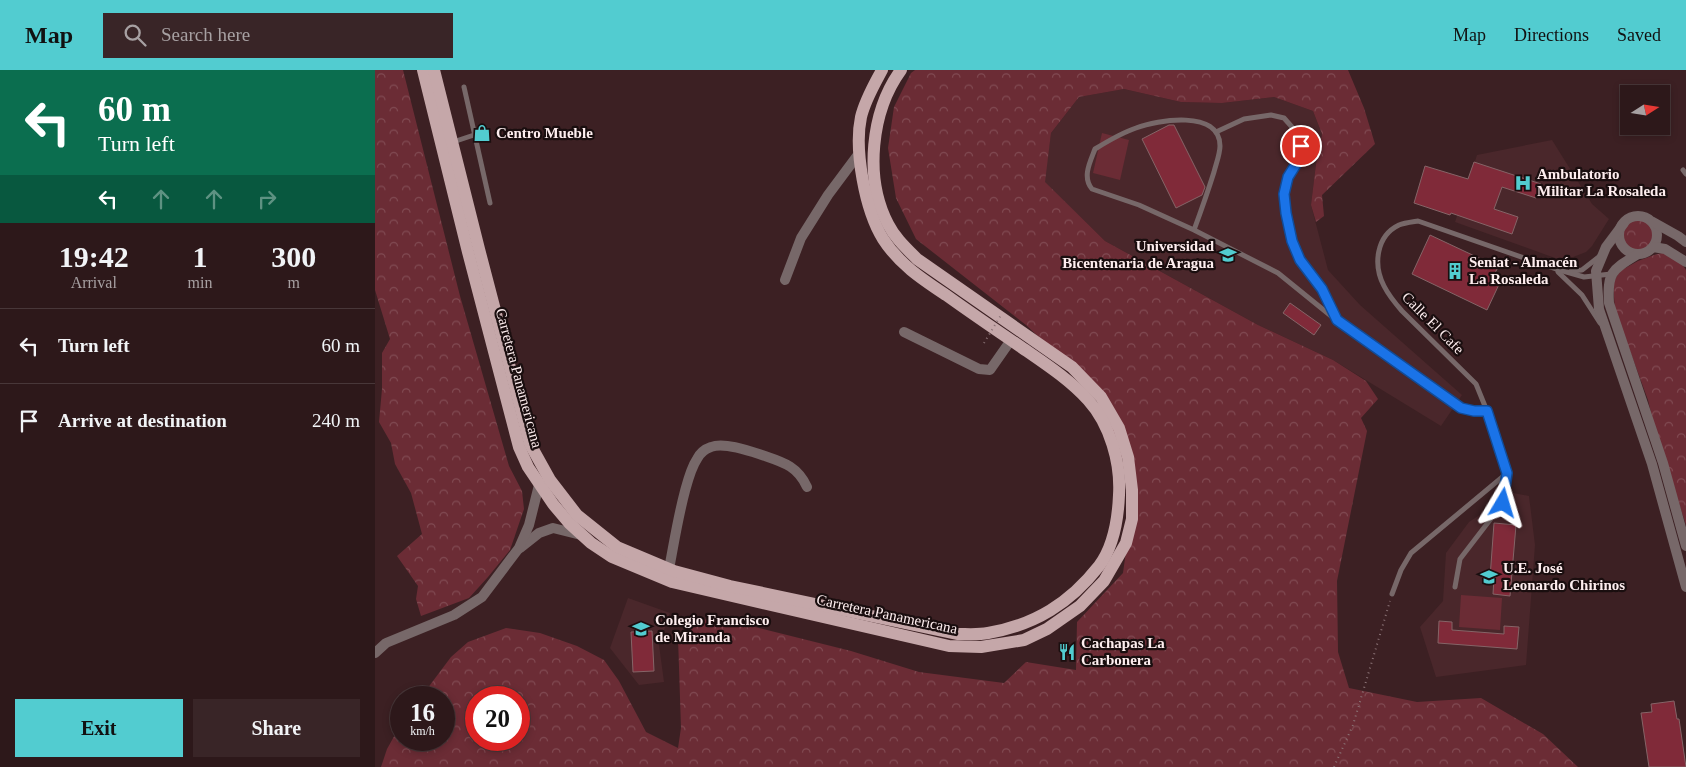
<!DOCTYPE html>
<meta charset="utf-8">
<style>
:root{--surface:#2d181a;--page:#392527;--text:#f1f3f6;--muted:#a7a0a2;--line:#483739;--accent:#52ccd0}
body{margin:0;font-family:"Times New Roman",serif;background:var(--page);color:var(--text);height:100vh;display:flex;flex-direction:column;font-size:19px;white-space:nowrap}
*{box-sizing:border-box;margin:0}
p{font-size:16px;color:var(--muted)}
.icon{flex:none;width:28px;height:28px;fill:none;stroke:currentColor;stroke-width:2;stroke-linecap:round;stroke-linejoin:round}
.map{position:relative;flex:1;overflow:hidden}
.side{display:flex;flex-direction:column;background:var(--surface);width:375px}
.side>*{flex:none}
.hud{background:#0b6e4f;color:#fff;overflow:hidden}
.needle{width:32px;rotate:78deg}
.fabs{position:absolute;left:1245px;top:15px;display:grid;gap:10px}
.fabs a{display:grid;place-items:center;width:50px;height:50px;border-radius:0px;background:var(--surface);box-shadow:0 2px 8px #0003,0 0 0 1px var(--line);font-size:25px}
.speed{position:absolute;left:15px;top:616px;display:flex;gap:10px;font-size:25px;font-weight:700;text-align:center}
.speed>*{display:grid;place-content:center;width:65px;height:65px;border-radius:50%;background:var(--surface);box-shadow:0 2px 8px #0003,0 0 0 1px var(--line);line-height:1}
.speed small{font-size:12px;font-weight:400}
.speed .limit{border:8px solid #d22;background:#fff;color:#111}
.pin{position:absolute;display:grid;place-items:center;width:42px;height:42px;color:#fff;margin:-21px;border:2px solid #fff;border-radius:50%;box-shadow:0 1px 5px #0007}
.me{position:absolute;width:55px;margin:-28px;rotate:7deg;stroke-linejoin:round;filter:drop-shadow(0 0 4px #0008)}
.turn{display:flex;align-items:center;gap:18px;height:105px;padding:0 15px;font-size:22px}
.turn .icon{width:65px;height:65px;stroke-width:2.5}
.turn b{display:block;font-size:35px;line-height:42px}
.lanes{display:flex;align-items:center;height:48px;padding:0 15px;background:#0003;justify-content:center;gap:25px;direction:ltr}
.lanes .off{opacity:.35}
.eta{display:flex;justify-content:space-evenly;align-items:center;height:85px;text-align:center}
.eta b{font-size:30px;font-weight:700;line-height:35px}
.action{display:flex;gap:10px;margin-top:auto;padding:10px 15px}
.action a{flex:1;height:58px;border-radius:0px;background:var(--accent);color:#111;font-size:20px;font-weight:700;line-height:58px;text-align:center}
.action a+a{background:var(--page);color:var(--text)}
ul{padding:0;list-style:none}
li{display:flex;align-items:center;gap:15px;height:75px;padding:0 15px;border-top:1px solid var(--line)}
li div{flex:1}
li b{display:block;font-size:19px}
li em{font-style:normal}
header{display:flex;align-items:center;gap:30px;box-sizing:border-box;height:70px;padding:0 25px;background:var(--accent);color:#111}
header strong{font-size:24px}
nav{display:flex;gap:28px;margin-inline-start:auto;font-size:18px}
.search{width:350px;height:45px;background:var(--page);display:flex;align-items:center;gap:12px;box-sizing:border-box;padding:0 18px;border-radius:0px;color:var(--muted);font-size:19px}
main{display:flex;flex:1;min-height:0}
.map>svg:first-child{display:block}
.built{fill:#4a272b}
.green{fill:#6b2c35}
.park{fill:url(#park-crowns);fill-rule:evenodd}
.building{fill:#802a39;stroke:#856467}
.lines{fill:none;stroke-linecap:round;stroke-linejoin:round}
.path{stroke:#8b7376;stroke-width:2;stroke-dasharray:1 4;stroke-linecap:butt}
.service{stroke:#776869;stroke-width:5}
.minor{stroke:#776869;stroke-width:10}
.primary{stroke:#c5a7a9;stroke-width:12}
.path-bridge{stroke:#8b7376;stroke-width:2;stroke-dasharray:1 4;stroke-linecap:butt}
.route-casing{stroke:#114b97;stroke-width:12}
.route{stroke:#1a73e8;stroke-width:9}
.labels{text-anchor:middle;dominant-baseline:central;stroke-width:4.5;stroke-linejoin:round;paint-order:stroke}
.poi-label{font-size:15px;font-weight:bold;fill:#feeeef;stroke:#1a0e0f;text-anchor:start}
.street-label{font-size:15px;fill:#feeeef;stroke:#1a0e0f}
</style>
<header>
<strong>Map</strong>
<div class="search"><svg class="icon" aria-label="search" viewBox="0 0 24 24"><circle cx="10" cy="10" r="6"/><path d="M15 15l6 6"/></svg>Search here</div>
<nav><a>Map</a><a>Directions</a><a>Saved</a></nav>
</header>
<main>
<section class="side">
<div class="hud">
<div class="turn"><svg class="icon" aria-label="left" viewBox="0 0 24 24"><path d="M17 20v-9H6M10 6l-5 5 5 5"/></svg><div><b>60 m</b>Turn left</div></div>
<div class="lanes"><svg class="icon" aria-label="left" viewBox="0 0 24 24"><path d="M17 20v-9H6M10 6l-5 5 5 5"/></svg><svg class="icon off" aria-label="ahead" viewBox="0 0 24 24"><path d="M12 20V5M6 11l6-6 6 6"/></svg><svg class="icon off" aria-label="ahead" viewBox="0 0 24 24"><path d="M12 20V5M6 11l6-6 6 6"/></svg><svg class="icon off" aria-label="right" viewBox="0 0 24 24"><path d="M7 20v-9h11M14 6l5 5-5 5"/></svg></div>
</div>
<div class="eta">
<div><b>19:42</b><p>Arrival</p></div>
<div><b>1</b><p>min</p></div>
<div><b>300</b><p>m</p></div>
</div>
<ul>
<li><svg class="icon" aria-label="left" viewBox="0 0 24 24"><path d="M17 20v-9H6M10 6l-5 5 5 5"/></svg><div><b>Turn left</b></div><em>60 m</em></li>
<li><svg class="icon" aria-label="arrive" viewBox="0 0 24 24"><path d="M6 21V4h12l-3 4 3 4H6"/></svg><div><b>Arrive at destination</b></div><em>240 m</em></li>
</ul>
<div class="action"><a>Exit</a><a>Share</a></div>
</section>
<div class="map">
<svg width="1311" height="697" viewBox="0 0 1311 697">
<defs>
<pattern id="park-crowns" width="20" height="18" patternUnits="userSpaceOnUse" patternTransform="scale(1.25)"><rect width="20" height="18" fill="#6b2c35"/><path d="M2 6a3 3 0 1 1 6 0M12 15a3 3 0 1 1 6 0" fill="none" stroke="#814b53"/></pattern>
</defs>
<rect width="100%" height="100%" fill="#3c2023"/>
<g class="built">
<polygon points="749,19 806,32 847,33 899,27 938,41 947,64 941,94 936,135 953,200 985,235 1087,325 1066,356 958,290 883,255 730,171 669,112 676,63 704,27"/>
<polygon points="1177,70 1217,134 1234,149 1217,176 1211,182 1193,189 1180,188 1080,152 1102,85"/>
<polygon points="1138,423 1154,426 1160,475 1151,595 1061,607 1045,557 1068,531 1071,483 1094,452"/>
<polygon points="253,528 295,543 284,575 289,612 264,615 235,578"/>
</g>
<g class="green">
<polygon points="727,63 754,70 745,110 718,103"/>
<polygon points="1086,525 1127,528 1125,560 1084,557"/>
</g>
<g class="park">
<polygon points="0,0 28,0 85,226 134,396 147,421 149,439 135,480 113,507 94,528 46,546 41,529 43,516 22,486 47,464 36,423 20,394 16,373 4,352 7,319 7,283 15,269 0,220"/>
<path d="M540,0h433l16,38 11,36 -53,51 2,21 -8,6 -5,-17 5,-41 6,-30 -9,-23 -39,-14 -52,6 -41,-1 -57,-13 -45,8 -28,36 -6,49 60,59 153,84 75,35 33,21 12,18 -17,19 6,13 -30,150 1,71 11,36 68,14 64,-4 62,36 35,33h-1197l6,-18 14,-25v16h43v-42l-23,-1 30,-40 17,-15 38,-14 34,5 37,13 27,14 15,21 27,51 32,16 3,-20 -3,-91 20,-18 33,2 120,30 68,21 85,11 22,-21 50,8 1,-48 46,-49 12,-86 -44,-101 -65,-61 -110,-86 -20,-41 -8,-50 6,-41 17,-34zM101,628h43v42h-43z"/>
<circle cx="1263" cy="165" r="15"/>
<polygon points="1291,182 1307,194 1311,200 1311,455 1281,364 1273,330 1240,240 1238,213 1245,201 1263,191 1279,185"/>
</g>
<g class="building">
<polygon points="794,55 799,55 830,117 827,125 801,138 767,69"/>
<polygon points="1099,92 1166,114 1161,128 1127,117 1119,139 1143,147 1137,164 1076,143 1075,145 1039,133 1050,96 1093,109"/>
<polygon points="1055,165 1123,197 1119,205 1127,208 1112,240 1037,204"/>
<polygon points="915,233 946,255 939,265 908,243"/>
<polygon points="1119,453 1141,455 1135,526 1118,524 1119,508 1115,508"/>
<polygon points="1064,551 1077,552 1077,560 1129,564 1129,556 1144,557 1142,579 1063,573"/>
<polygon points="277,561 279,601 258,602 256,562"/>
<polygon points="1299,631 1302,649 1304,649 1311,697 1274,697 1266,643 1277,642 1276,634"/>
</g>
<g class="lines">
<polyline class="path" points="959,697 978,655 1015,531"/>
<g class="service">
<polyline points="89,17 115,133"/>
<polyline points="841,62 869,49 896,45 909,48 924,65 926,76 923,91 913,107 909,124 911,143 917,171 925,190 947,219 960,247"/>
<polyline points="78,72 99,65"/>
<polyline points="1308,100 1311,104"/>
<path d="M819,160c7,-19 14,-39 20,-58 2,-8 6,-18 6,-26 0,-37 -63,-26 -84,-18 -15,5 -28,13 -41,21 -5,13 -13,28 -3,40l47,16 55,25 84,43 58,47 120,85c9,6 20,6 31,6"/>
<polyline points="1196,201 1207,200 1225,186"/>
<polyline points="1183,202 1207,225 1225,253"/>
<path d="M1080,517l5,-28 43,-56 4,-30 -20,-62 -11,-27 -74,-73c-7,-8 -13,-15 -18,-25 -11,-21 -8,-50 15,-61 5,-2 13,-3 19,-4l138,48 28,8 27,-3"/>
<polyline points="1017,524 1026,500 1036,483 1131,404"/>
</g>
<g class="minor">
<circle cx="1263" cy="165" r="19"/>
<polyline points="1278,152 1303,166 1311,172"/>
<polyline points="1249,153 1231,177 1221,201 1224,239 1277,394 1311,517"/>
<polyline points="1278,177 1290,179 1311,192"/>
<path d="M1263,184c-26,16 -31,18 -29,49l54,160 23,83"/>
<polyline points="410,210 426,168 453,125 485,82"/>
<polyline points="529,262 604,299 615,300 636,270"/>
<polyline points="145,478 164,463 178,458 206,465"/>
<path d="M294,499c5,-26 9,-52 16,-78 3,-11 6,-23 12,-32 3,-6 8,-10 14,-12 12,-5 36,3 48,7 23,8 38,11 48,33"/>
<polyline points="0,583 11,573 79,545 107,527 144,478 154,455 164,415"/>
</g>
<g class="primary">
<path d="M48,0l45,182 51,195 9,20 25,37 16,19 22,20 21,14 60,25 277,64 32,1 43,-7 23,-11 33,-23 24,-25 22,-38 6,-24v-29l-4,-33 -9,-29 -18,-31 -29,-30 -155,-108c-11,-11 -22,-21 -29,-35 -24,-46 -17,-113 13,-154"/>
<path d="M59,0l45,179 51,195 20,36 27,35 40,32 57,24 56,15 227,48c10,0 21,1 31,-1 47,-8 82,-30 111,-67 15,-20 19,-47 20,-71 2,-32 -9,-71 -31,-95 -19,-21 -44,-37 -67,-53 -25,-17 -50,-34 -75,-52 -24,-16 -47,-31 -63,-56 -18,-29 -29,-89 -22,-122 4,-17 13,-32 21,-47"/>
</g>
<polyline class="path-bridge" points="609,273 626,245"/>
</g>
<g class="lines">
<g class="route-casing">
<polyline id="route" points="926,76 923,91 913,107 909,124 911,143 917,171 925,190 947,219 962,250 1086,338 1099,341 1112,341 1132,403 1128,433"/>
</g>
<use href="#route" class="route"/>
</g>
<defs>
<g id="shop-bare" transform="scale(1.35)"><path d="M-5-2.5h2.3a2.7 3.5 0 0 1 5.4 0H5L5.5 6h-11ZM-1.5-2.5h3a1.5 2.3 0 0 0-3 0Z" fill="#52ccd0" stroke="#1a0e0f" stroke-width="2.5" paint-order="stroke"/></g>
<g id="hospital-bare" transform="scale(1.35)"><path d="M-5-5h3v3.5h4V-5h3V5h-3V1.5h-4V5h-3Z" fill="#52ccd0" stroke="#1a0e0f" stroke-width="2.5" paint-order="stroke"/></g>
<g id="university-bare" transform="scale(1.35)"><path d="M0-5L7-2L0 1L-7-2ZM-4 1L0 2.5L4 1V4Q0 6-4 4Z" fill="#52ccd0" stroke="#1a0e0f" stroke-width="2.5" paint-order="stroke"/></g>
<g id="building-bare" transform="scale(1.35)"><path d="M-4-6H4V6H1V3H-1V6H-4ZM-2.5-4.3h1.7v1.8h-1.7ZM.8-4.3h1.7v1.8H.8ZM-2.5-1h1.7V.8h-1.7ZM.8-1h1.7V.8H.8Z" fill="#52ccd0" stroke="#1a0e0f" stroke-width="2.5" paint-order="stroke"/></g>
<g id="school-bare" transform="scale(1.35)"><path d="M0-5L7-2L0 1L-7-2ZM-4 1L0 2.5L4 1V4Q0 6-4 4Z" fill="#52ccd0" stroke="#1a0e0f" stroke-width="2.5" paint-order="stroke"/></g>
<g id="restaurant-bare" transform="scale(1.35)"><path d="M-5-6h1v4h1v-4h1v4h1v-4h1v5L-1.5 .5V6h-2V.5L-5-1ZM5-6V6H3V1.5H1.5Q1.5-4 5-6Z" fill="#52ccd0" stroke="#1a0e0f" stroke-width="2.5" paint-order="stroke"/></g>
</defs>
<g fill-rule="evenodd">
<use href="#shop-bare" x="107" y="63"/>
<use href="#hospital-bare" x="1148" y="113"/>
<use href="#university-bare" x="853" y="185"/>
<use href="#building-bare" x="1080" y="201"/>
<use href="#school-bare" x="1114" y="507"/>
<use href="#school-bare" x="266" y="559"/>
<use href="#restaurant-bare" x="692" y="582"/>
</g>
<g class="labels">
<g class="poi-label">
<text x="121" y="63">Centro Mueble</text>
<text x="1162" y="104">Ambulatorio<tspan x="1162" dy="17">Militar La Rosaleda</tspan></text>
<text x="839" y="176" text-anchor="end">Universidad<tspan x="839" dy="17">Bicentenaria de Aragua</tspan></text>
<text x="1094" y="192">Seniat - Almacén<tspan x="1094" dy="17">La Rosaleda</tspan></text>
<text x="1128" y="498">U.E. José<tspan x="1128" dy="17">Leonardo Chirinos</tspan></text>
<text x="280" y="550">Colegio Francisco<tspan x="280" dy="17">de Miranda</tspan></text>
<text x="706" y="573">Cachapas La<tspan x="706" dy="17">Carbonera</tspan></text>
</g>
<g class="street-label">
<text transform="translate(1058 253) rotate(45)">Calle El Cafe</text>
<text transform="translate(144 308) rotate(75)">Carretera Panamericana</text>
<text transform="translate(512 544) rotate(12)">Carretera Panamericana</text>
</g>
</g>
</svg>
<div class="fabs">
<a><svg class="needle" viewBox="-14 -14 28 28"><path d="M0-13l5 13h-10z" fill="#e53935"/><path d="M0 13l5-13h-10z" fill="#a7a0a2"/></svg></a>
</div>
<div class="speed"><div>16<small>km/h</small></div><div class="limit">20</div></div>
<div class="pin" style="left:926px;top:76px;background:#d93025"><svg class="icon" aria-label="arrive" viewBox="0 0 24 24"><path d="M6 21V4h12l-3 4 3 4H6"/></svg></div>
<svg class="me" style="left:1128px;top:433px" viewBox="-20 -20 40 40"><path d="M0-17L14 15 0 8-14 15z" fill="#1a73e8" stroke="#fff" stroke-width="4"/></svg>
</div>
</main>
